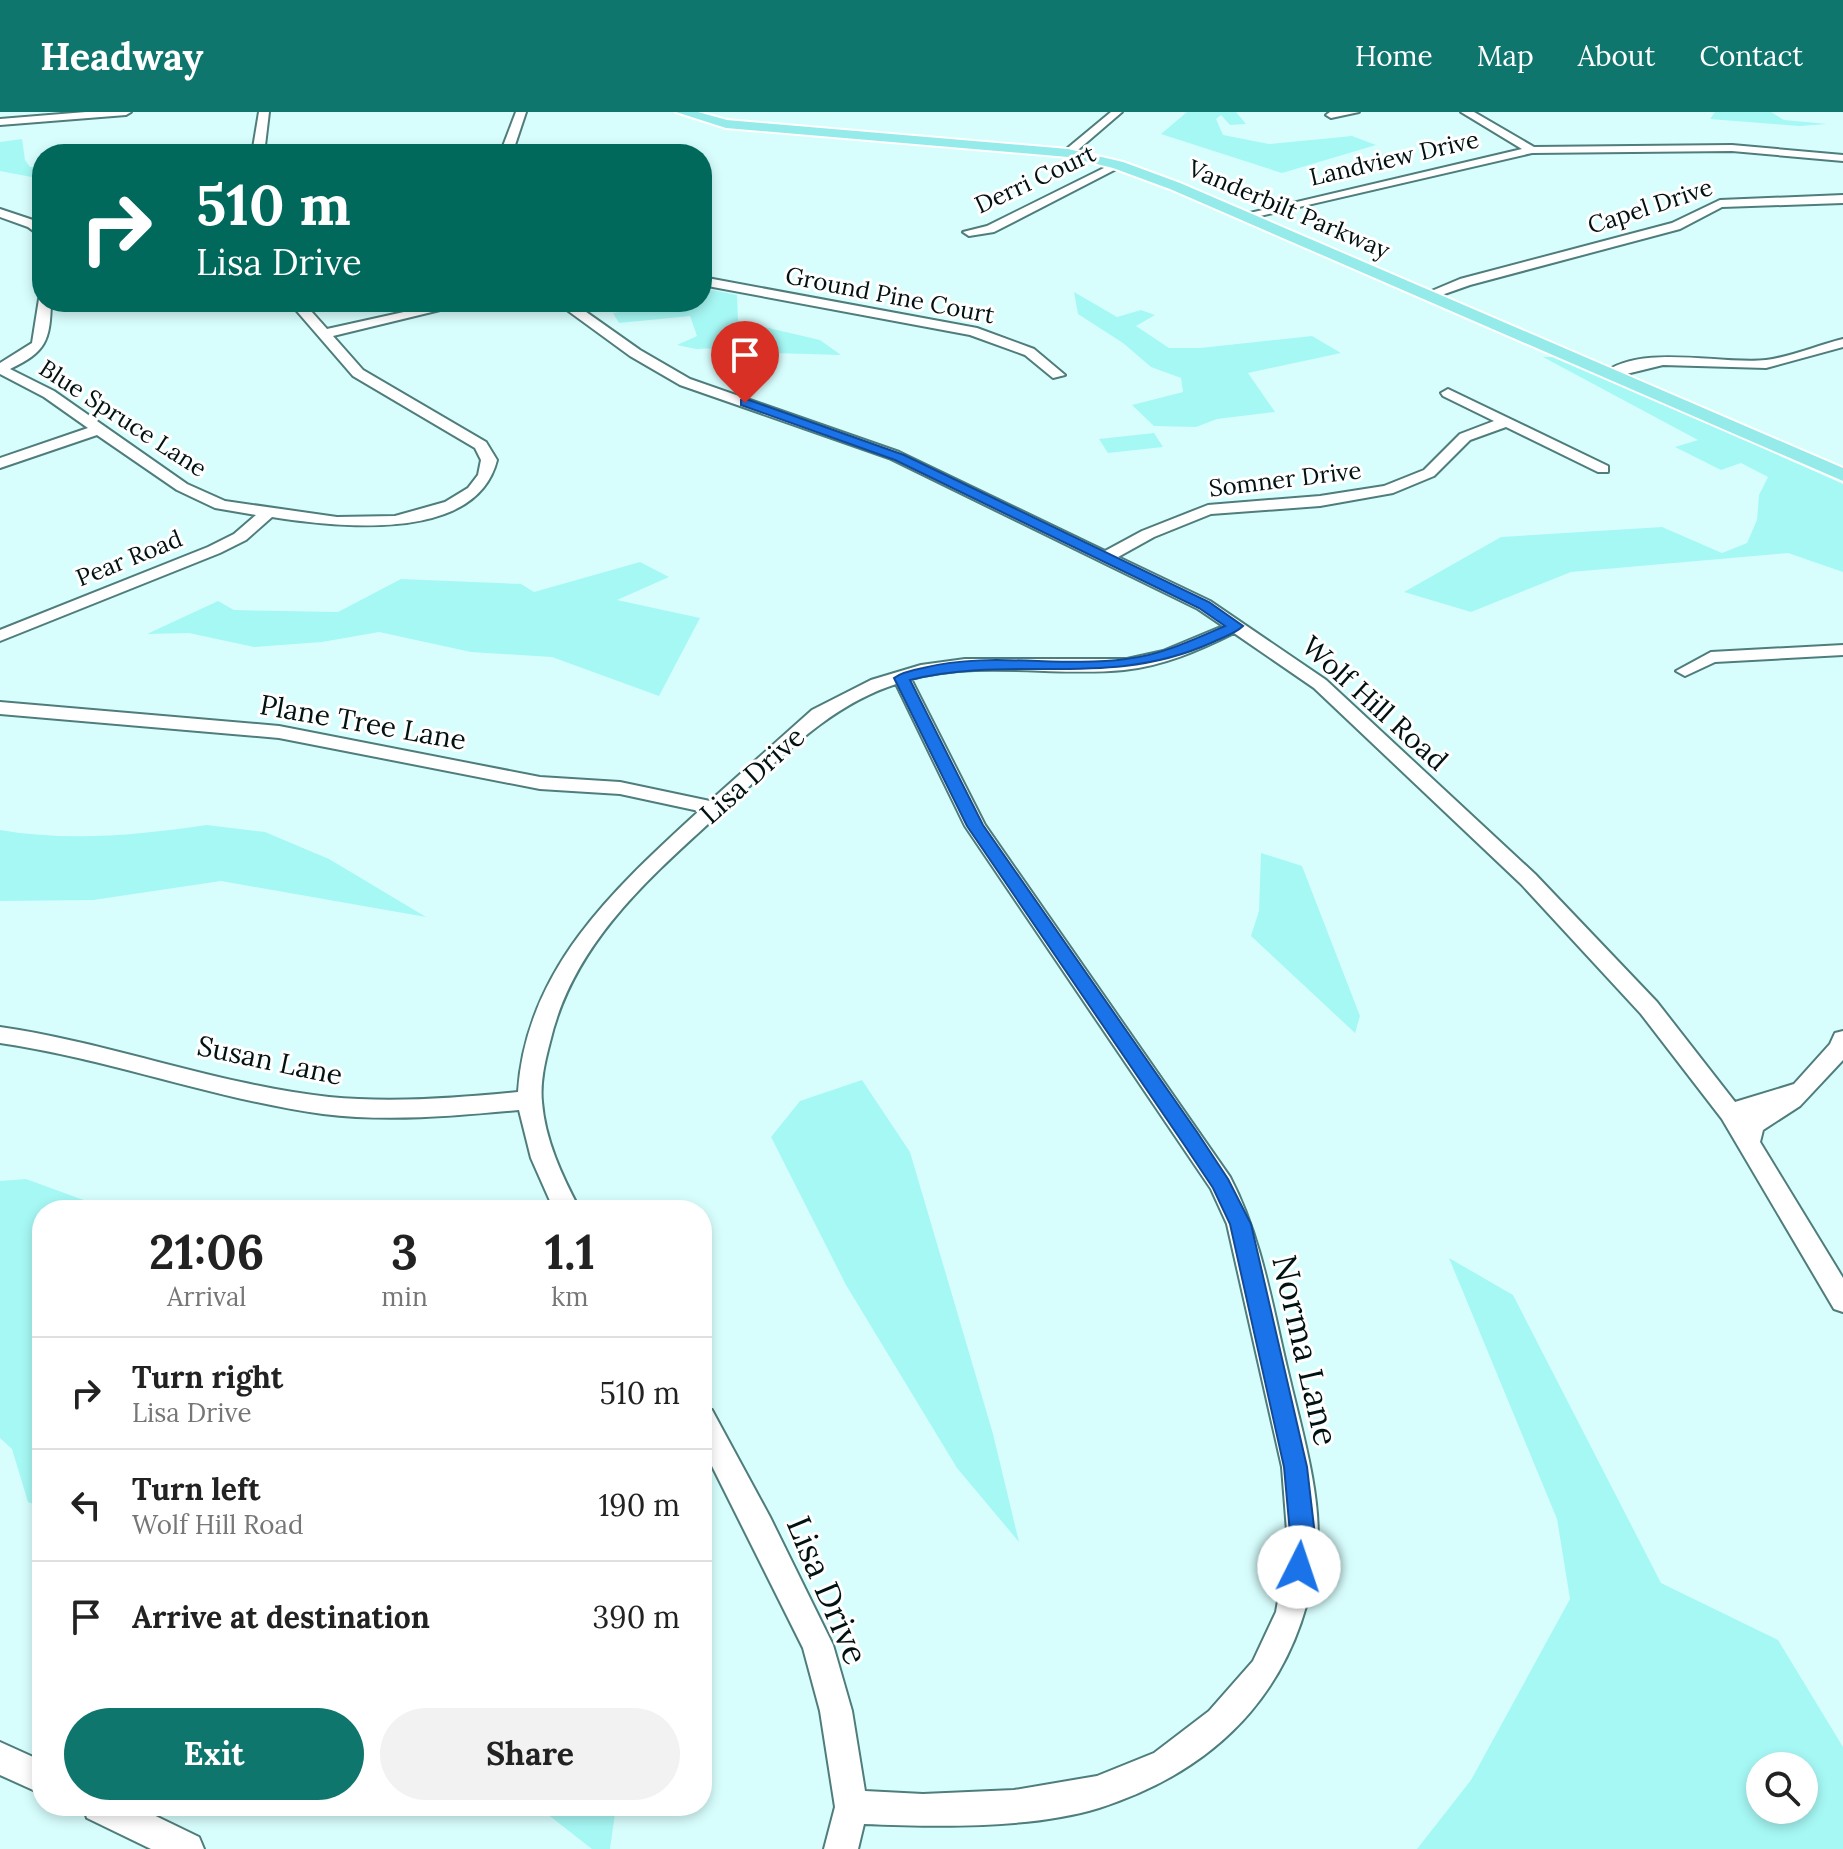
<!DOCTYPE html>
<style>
:root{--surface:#fff;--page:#f2f2f2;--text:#222;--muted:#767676;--line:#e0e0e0;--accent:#0f766e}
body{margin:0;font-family:Lora,serif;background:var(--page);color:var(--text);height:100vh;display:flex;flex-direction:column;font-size:30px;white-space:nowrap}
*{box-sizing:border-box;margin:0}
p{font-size:26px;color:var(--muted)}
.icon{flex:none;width:44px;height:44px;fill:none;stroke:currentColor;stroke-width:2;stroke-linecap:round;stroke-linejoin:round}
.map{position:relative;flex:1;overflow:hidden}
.details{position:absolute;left:32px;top:1088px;width:680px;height:616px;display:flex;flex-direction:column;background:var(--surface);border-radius:32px;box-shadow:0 4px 12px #0003}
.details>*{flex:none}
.top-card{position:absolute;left:32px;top:32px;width:680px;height:168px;border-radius:32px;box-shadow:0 4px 12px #0003;background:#00695c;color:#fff;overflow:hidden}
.buttons{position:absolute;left:1746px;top:1640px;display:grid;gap:16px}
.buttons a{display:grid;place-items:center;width:72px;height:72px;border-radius:50%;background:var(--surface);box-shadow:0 4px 12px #0003;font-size:40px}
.pin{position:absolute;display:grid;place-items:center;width:68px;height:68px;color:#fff;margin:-82px -34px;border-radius:50% 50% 50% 0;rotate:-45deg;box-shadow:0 0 8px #0007}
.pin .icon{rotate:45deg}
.me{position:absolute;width:88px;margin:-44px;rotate:4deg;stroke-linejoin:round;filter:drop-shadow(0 0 6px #0008)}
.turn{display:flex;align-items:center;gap:28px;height:168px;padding:0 32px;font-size:36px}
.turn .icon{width:104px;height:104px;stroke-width:2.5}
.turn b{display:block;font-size:56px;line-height:68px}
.eta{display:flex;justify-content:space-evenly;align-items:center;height:136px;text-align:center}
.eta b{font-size:48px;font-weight:700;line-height:56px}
.button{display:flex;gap:16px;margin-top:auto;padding:16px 32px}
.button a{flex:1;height:92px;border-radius:48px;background:var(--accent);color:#fff;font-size:32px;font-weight:700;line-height:92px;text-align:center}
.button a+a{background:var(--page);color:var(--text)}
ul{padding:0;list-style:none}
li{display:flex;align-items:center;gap:24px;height:112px;padding:0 32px;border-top:2px solid var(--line)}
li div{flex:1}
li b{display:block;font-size:30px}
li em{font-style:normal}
header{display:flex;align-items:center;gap:48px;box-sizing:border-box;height:112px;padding:0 40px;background:var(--accent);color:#fff}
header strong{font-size:38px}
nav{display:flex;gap:44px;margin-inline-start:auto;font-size:28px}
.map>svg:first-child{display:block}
.green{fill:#a6f8f5;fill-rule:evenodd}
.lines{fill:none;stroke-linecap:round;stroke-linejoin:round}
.minor-casing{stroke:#4f7d7b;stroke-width:4}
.major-casing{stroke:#fff;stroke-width:4}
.minor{fill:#fff;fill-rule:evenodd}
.major{fill:#95ebe9;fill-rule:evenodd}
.route{fill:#1a73e8;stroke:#114b97;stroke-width:2}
.labels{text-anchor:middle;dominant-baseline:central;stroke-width:6;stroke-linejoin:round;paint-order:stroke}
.far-street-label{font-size:24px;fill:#021212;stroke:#fff}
.street-label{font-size:28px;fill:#021212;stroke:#fff}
.near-street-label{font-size:34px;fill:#021212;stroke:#fff}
</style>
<header>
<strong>Headway</strong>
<nav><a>Home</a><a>Map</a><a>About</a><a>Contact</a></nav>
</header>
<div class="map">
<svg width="1843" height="1737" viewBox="0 0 1843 1737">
<rect width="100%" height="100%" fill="#d7fefd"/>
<g class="green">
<polygon points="1187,0 1236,0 1246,12 1230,13 1221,3 1216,7 1223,23 1269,32 1352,24 1376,33 1282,61 1161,22"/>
<polygon points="1715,0 1771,0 1784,8 1827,12 1799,14 1710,7"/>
<polygon points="22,27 25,48 30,55 42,55 42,67 0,59 0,30"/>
<polygon points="702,176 737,183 738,209 820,228 841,243 773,241 740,235 696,237 677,233 697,224 690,204 619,211 613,201 681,193 680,190 702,190"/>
<polygon points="1074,180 1117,205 1141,198 1155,203 1136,214 1169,236 1200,236 1312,224 1341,241 1248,261 1275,300 1217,307 1196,315 1154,314 1132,293 1183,280 1181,266 1151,255 1123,231 1078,202"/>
<polygon points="1543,245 1559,245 1843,372 1843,460 1788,441 1571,460 1471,500 1404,480 1501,425 1662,415 1722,441 1747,431 1757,408 1759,383 1768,365 1741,351 1721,358 1675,335 1698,328"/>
<polygon points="1154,321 1163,335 1108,341 1099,327"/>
<polygon points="640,450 669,465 617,488 700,506 659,584 552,545 471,540 379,520 322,530 254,535 189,521 147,522 218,489 234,498 338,500 401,467 521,472 534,480"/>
<path d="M207,713l58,7 64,27 97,58 -205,-36 -128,19 -93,1v-71c70,12 137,5 207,-5z"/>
<polygon points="1261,741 1302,754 1360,904 1355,921 1251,824 1259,799"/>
<polygon points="862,968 910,1040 993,1322 1019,1430 957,1356 846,1173 771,1025 800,989"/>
<polygon points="26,1067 111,1098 42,1098 42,1395 28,1390 12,1337 0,1326 0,1069"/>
<path d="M1449,1146l64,37 148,288 117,57 65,107v102h-426l54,-69 99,-181 -13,-80zM1760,1654h44v44h-44z"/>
<polygon points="537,1694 616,1694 610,1737 592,1737"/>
</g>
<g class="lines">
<g class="minor-casing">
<g id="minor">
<polygon points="86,0 131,0 126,3 0,13 0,7"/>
<polygon points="259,0 269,0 264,42 252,42"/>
<polygon points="516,0 526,0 512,42 500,42"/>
<polygon points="1111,0 1122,0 1072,43 1064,43 1064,39"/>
<polygon points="1359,0 1331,6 1326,3 1330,0"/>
<polygon points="1461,0 1474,0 1534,35 1732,33 1843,43 1843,49 1732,39 1532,41 1243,108 1237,104 1522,37"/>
<polygon points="1114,51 1124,53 994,120 969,124 963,120 987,114"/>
<polygon points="1843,83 1843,91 1722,95 1680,117 1470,173 1433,186 1422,183 1460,167 1672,111 1720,88"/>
<polygon points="0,97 36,109 42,115 42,125 28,115 0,105"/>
<polygon points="702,165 977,216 1034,237 1065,263 1053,266 1025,243 970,223 702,173"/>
<path d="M39,187l12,3c-1,39 -5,50 -41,67l44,22 133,93 38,17 112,16 58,-1 50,-14 23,-14 10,-13 3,-15 -6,-12 -122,-72 -64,-74h14l24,27 122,-27h24l-140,34 30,34 123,72 11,18c-21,84 -161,67 -225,57l-26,23 -26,13 -220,88v-11l208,-83 26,-13 22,-19 -41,-7 -38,-18 -80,-55 -97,33v-10l88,-30 -44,-31 -44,-23v-11l32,-20z"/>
<path d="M556,190h16l68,48 50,29 209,73 206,99 37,-20 66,-26 112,-9 64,-10 40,-16 36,-36 34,-13 -51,-25 -2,-3 7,-4 160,77v6h-10l-92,-45 -36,13 -36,36 -41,17 -73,13 -109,8 -57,23 -36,20 92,44 116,79 209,194 122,128 78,100 59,-18 36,-40 5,-11 8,-2v29l-43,46 -37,24 -3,12 83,136v34l-9,-3 -112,-190 -81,-105 -120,-130 -207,-196 -80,-55c-34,17 -71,33 -110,37 -71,7 -142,-10 -213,9l74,146 245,352c33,63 43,134 60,203 11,47 32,119 27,167 -13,133 -93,221 -218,261 -68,21 -165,19 -235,16l-6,25h-34l11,-42 -15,-96 -17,-63 -101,-202v-39l10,3 58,107 63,128 19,66 13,80 58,3 91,-4 83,-14 57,-23 55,-42 44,-50 23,-49 12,-68 -6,-77 -55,-243 -16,-35 -246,-363 -69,-142c-68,22 -114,73 -166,120 -74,68 -156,135 -180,238 -5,19 -10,40 -8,60 3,38 20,74 38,108h-26l-23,-52 -12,-48c-65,6 -131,12 -196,4 -109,-15 -214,-55 -323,-71v-16c111,16 218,58 329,70 63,6 126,1 189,-5 8,-123 96,-203 181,-281l-79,-17 -80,-5 -261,-51 -279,-24v-12l279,24 261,51 80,5 90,19 102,-91 59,-30 50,-15 44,-6h162l36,-8 60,-25 -25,-17 -309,-151 -209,-73 -50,-29z"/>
<path d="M1843,227v8l-77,21 -103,-3 -53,13 -7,-4c37,-31 118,-9 163,-14 25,-3 52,-15 77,-21z"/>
<polygon points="1843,533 1843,543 1715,550 1685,564 1676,559 1711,540"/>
<polygon points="0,1630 42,1649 42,1682 0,1663"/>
<polygon points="83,1694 135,1694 199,1725 204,1737 151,1737 87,1706"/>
</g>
</g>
<g class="major-casing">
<polygon id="major" points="676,0 698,0 727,8 1068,37 1123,50 1180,71 1843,356 1843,369 1170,77 1113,56 1068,45 726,16"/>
</g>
<use href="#minor" class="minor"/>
<use href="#major" class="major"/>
</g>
<path class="route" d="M741,288h8l155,55 305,147 34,24c-8,8 -22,12 -32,17 -103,46 -196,11 -301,37l73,145 214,307 31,47 23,45 56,243 9,77 -8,31 -9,4 -8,-4 -4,-8 4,-23 -7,-77 -54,-243 -17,-36 -30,-45 -216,-317 -73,-148c8,-6 19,-8 29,-10 67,-17 135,0 203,-9 35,-4 67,-19 99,-33l-26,-18 -304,-148 -154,-55z"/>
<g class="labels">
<g class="far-street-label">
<text transform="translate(1394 46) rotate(-13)">Landview Drive</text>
<text transform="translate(1035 67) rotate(-25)">Derri Court</text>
<text transform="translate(1650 94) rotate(-18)">Capel Drive</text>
<text transform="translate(1289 97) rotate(23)">Vanderbilt Parkway</text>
<text transform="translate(890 183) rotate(11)">Ground Pine Court</text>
<text transform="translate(123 306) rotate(33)">Blue Spruce Lane</text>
<text transform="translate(1285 367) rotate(-7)">Somner Drive</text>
<text transform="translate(129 446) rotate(-22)">Pear Road</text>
</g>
<g class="street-label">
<text transform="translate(1375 591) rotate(42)">Wolf Hill Road</text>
<text transform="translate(363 610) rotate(10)">Plane Tree Lane</text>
<text transform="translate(752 663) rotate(-42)">Lisa Drive</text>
<text transform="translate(270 948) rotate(12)">Susan Lane</text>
</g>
<g class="near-street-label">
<text transform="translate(1306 1238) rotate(77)">Norma Lane</text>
<text transform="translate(828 1478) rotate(67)">Lisa Drive</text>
</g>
</g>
</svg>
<div class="buttons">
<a><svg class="icon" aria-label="search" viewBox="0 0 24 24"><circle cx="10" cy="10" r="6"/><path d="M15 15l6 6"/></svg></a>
</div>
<div class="pin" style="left:745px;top:291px;background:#d93025"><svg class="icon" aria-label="arrive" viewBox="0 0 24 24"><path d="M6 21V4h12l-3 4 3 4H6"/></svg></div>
<svg class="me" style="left:1299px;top:1455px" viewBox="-20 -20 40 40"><circle r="19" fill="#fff"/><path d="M0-13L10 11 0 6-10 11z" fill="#1a73e8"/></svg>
<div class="top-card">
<div class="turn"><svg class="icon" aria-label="right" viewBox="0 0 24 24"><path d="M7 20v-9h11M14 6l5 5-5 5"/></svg><div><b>510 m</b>Lisa Drive</div></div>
</div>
<section class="details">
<div class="eta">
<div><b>21:06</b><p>Arrival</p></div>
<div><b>3</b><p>min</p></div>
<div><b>1.1</b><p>km</p></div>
</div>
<ul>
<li><svg class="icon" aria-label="right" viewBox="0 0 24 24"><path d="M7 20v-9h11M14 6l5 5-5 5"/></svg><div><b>Turn right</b><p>Lisa Drive</p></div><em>510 m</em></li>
<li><svg class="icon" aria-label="left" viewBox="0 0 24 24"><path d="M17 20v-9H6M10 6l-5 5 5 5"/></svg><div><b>Turn left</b><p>Wolf Hill Road</p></div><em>190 m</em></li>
<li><svg class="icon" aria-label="arrive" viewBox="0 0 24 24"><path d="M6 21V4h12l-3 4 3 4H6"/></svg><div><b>Arrive at destination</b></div><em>390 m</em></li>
</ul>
<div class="button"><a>Exit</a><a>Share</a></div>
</section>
</div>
